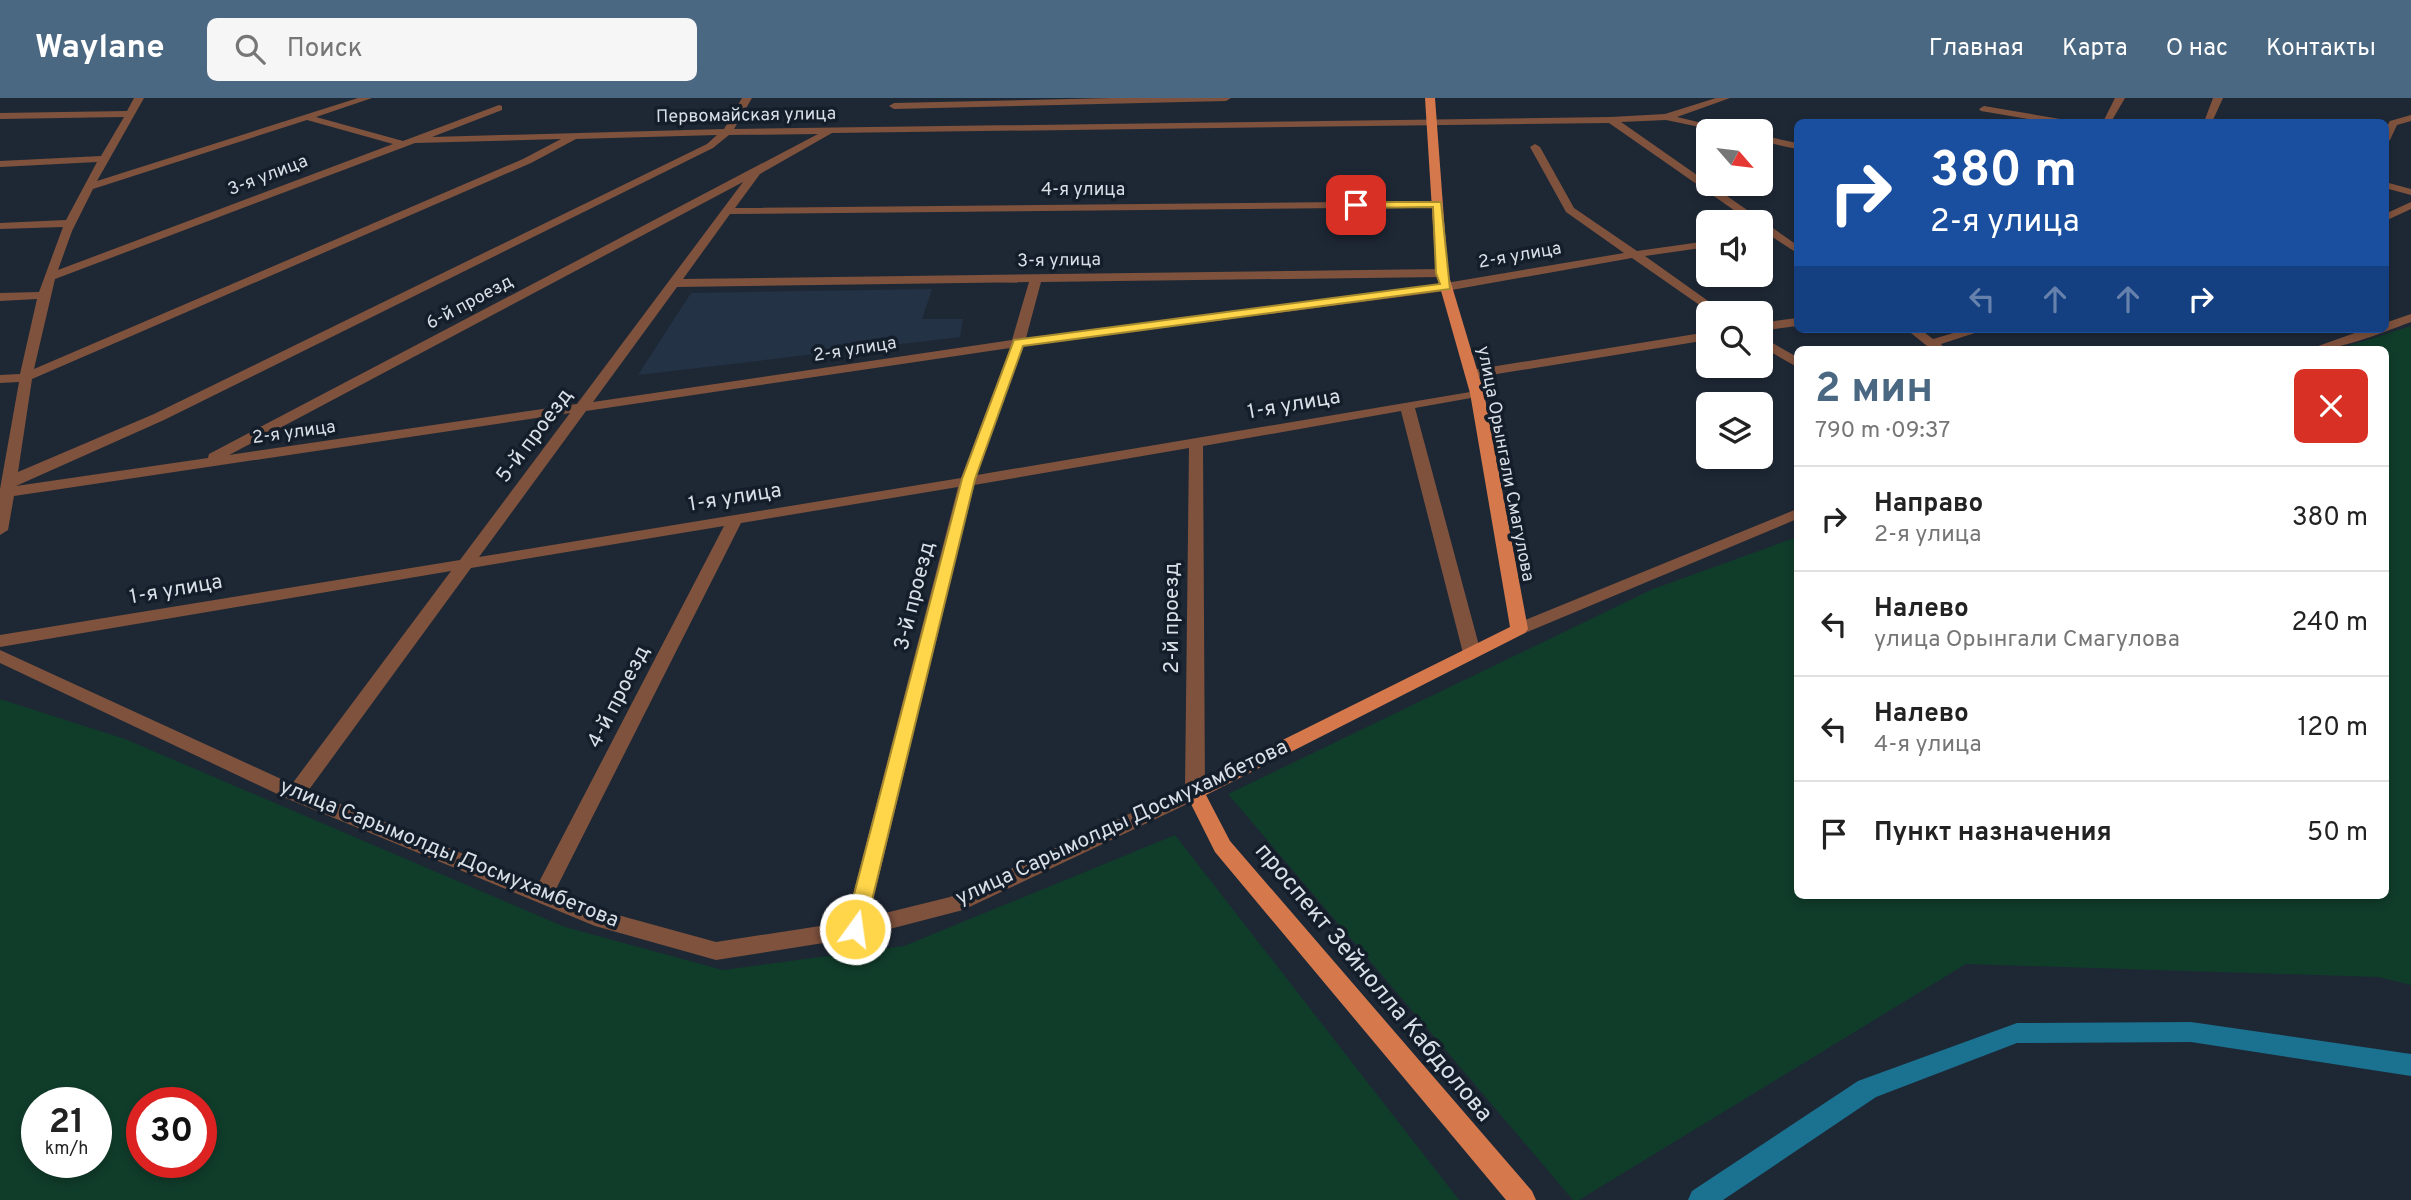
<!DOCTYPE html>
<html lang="ru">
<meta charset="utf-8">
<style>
:root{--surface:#fff;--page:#f6f6f6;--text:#222;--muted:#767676;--line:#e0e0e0;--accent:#4b6883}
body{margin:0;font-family:Overpass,sans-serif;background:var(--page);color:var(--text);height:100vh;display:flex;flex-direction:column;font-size:26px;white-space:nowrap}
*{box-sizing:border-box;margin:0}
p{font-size:23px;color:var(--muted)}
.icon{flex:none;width:38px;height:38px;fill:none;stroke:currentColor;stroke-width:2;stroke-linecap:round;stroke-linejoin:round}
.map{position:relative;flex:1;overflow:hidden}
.panel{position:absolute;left:1794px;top:248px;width:595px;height:553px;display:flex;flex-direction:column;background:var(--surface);border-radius:10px;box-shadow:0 4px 10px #0003}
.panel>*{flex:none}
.banner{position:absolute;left:1794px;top:21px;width:595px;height:214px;border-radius:10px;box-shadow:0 4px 10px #0003;background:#1a4fa0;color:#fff;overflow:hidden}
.needle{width:46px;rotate:118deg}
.fabs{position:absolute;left:1696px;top:21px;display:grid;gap:14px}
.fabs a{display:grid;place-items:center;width:77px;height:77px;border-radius:10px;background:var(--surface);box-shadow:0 4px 10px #0003;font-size:35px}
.speed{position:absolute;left:21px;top:989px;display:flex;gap:14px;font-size:35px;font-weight:700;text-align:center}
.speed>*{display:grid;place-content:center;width:91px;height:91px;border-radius:50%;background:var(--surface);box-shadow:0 4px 10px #0003;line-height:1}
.speed small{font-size:18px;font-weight:400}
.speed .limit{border:10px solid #d22;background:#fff;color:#111}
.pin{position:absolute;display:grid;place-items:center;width:60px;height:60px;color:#fff;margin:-30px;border-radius:14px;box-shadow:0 4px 10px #0006}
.me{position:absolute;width:77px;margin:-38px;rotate:14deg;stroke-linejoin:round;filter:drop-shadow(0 0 5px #0008)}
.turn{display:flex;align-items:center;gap:24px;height:147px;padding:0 21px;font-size:32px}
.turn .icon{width:91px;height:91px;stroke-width:2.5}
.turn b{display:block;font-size:49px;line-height:60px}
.lanes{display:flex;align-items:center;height:66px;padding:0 21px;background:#0003;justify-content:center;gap:35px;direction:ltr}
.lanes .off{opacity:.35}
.round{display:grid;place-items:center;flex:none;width:74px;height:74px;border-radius:10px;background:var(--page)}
.summary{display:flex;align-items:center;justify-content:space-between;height:119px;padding:0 21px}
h1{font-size:42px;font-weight:700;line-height:52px;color:var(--accent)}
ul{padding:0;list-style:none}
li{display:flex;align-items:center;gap:21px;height:105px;padding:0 21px;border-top:2px solid var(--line)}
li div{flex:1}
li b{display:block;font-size:26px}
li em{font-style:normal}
header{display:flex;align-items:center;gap:42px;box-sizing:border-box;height:98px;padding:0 35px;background:var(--accent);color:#fff}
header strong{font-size:33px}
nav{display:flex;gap:38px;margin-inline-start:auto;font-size:24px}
.search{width:490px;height:63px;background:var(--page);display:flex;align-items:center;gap:18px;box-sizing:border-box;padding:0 24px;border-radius:10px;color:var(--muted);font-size:26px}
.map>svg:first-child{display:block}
.built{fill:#233244}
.green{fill:#103c2a;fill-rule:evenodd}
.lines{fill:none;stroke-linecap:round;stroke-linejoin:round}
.canal{fill:#1a7190;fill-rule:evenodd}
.minor{fill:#7f523d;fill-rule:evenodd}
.major{fill:#d5794d;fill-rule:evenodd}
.route{fill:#ffd54a;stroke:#a68a30;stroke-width:2}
.labels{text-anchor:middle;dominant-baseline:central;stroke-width:7;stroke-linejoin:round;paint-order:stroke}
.far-street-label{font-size:18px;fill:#d8dfe7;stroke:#141e2a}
.street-label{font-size:21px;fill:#d8dfe7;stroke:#141e2a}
.near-street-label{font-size:24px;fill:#d8dfe7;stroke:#141e2a}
</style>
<header>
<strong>Waylane</strong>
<div class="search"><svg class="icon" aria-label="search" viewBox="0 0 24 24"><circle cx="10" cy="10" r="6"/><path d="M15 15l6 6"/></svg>Поиск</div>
<nav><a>Главная</a><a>Карта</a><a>О нас</a><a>Контакты</a></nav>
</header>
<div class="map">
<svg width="2411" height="1102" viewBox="0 0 2411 1102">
<rect width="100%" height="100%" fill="#1e2835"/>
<polygon class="built" points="932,191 922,221 963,221 960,239 638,277 691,195"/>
<g class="green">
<polygon points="2411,228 2411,887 2379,879 1966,866 1579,1102 1573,1102 1228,696 1653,491 1797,439 1797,798 2385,798 2385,252 2336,252"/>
<path d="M0,601l125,40 440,188 158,43 181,-24 271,-111 284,365h-1459zM37,1004h59v60h-59zM142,1004h59v60h-59z"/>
</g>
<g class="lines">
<polygon class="canal" points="2191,924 2411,956 2411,978 2191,944 2017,945 1876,999 1723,1102 1688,1102 1692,1093 1858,983 2017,925"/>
<g class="minor">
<path d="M134,0h10l-47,83 261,-83h14l-56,19 87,24 96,-36 3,1v4l-70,27 292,-8 18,-31h10l-18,31 877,-12 54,-3 51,-16h14l-53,19 59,14h-17l-53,-11 -45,2 176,123v8l-37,-24v-7h-9l-142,-99 -777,10 -72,41 -25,34 702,-7 5,3 -5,3 -707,7 -47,65 759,-10 6,4 -6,4 -401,5 -15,56 420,-55 178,-30 -58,-41 -36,-65 5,-3 5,3 34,61 63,43 71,-10v6l-63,9 80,57h-14l-79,-55 -186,33 -423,55 -46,129 505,-85v6l-67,12 66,245 -9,6 -9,-6 -62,-242 -198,35 2,346 -3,5 -239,113 -108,28 -139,22 -121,-34 -307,-127 -288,-136v-13l292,134 159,-213 -451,76v-12l460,-75 110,-147 -556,83 -6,34 -8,5v-46l19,-107 -19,1v-8l20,-1 17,-75 -37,2v-8l39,-1 24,-65 -63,2v-6l66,-3 31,-58 -97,5v-6l101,-5 23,-39 -124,2v-6l127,-2zM307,22l86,24 -335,126 14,-39 21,-42zM818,36l-609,320 -1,4 -192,28 148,-66 549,-272 16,-13zM717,37l-10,9 -553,270 -136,58 14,-93 499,-216 45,-24zM561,41l-38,20 -489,210 21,-90 360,-136zM743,84l-166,222 -348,51zM1029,184l-17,58 -419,62 84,-115zM1010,250l-49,130 -482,79 107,-146zM1189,350l-4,340 -235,109 -81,20 105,-432zM958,389l-112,435 -130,20 -109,-30 -52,-21 186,-368zM724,428l-186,358 -230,-93 163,-223z"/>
<polygon points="1112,0 1231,0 1226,3 894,11 889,8 894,5"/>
<polygon points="2115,0 2125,0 2111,24 2103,24"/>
<polygon points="2213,0 2223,0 2212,24 2204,24"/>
<polygon points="1984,8 2060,21 2065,24 2046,24 1981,13 1979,11"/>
<polygon points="2411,17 2411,23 2397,27 2390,42 2385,45 2385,31 2390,23"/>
<polygon points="1760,37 1797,45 1797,51 1760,43"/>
<polygon points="2385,84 2411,91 2411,97 2385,90"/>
<polygon points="2411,104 2411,111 2385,123 2385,116"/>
<path d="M2411,216v8c-33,12 -69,28 -104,28l59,-21h19v-6z"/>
<polygon points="1797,220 1797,228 1760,233 1760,225"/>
<polygon points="1906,231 1920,231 1933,241 1967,231 1987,231 1941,246 1946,252 1932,252"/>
<polygon points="1708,234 1708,242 1472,280 1465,276 1472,272"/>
<polygon points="1760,238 1797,259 1797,269 1760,248"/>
<polygon points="1797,411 1797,421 1525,535 1513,535 1510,531 1513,527"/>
</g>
<polygon class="major" points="1425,0 1435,0 1448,175 1484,295 1528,531 1525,535 1206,697 1230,743 1532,1093 1536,1102 1506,1102 1215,754 1185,694 1188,689 1510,529 1470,295 1436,175"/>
</g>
<polygon class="route" points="1441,104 1450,191 1023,248 975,381 865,831 862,837 855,840 848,837 845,831 962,381 1014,242 1440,186 1436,175 1433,109 1356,110 1351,107 1356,104"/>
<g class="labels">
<g class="far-street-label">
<text transform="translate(746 18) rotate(-1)">Первомайская улица</text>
<text transform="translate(268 78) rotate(-21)">3-я улица</text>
<text x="1083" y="92">4-я улица</text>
<text transform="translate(1520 158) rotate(-10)">2-я улица</text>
<text transform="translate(1059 163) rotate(-1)">3-я улица</text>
<text transform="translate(470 205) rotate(-28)">6-й проезд</text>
<text transform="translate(855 252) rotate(-9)">2-я улица</text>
<text transform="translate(294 335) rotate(-8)">2-я улица</text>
<text transform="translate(1505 366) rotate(79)">улица Орынгали Смагулова</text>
</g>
<g class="street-label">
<text transform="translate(1294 307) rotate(-10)">1-я улица</text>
<text transform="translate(535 338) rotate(-53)">5-й проезд</text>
<text transform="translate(735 400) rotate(-9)">1-я улица</text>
<text transform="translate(176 492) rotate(-10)">1-я улица</text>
<text transform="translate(915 498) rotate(-76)">3-й проезд</text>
<text transform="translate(1172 520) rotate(-90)">2-й проезд</text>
<text transform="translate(619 599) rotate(-63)">4-й проезд</text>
<text transform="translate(1122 725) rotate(-25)">улица Сарымолды Досмухамбетова</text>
<text transform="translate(449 756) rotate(22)">улица Сарымолды Досмухамбетова</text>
</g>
<g class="near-street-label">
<text transform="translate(1373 885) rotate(50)">проспект Зейнолла Кабдолова</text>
</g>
</g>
</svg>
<div class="fabs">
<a><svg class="needle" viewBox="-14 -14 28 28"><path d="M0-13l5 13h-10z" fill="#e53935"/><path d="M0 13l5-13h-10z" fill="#767676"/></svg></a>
<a><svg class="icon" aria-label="sound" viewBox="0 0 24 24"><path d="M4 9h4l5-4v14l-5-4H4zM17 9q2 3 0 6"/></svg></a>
<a><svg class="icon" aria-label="search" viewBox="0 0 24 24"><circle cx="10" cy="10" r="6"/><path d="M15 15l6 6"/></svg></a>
<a><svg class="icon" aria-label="layers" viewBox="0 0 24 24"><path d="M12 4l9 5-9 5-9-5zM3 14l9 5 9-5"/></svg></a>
</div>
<div class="speed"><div>21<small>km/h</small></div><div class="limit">30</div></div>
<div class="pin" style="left:1356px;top:107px;background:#d93025"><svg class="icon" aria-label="arrive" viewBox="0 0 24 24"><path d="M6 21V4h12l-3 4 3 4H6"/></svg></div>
<svg class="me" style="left:855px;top:831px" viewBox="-20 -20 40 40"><circle r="17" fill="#ffd54a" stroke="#fff" stroke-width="3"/><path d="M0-11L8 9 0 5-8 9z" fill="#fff"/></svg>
<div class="banner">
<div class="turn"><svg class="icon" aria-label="right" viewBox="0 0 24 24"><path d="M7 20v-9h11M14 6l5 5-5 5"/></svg><div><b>380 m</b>2-я улица</div></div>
<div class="lanes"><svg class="icon off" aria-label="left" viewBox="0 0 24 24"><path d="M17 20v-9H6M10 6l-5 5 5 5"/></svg><svg class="icon off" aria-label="ahead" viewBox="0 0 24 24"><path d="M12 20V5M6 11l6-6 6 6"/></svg><svg class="icon off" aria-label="ahead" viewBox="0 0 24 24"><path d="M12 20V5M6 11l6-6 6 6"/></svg><svg class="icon" aria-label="right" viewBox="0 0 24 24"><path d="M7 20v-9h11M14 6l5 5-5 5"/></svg></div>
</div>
<section class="panel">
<div class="summary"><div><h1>2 мин</h1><p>790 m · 09:37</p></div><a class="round" style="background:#d93025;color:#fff"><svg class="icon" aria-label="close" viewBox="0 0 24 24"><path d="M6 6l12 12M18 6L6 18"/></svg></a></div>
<ul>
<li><svg class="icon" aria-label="right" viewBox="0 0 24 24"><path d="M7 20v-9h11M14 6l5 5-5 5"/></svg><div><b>Направо</b><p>2-я улица</p></div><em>380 m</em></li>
<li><svg class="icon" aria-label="left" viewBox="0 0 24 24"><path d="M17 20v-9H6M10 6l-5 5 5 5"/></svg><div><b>Налево</b><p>улица Орынгали Смагулова</p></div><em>240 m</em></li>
<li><svg class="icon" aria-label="left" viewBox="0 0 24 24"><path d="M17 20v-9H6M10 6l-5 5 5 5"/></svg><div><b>Налево</b><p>4-я улица</p></div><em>120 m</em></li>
<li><svg class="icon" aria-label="arrive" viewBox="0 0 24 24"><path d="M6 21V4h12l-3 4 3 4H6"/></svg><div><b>Пункт назначения</b></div><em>50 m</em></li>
</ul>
</section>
</div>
